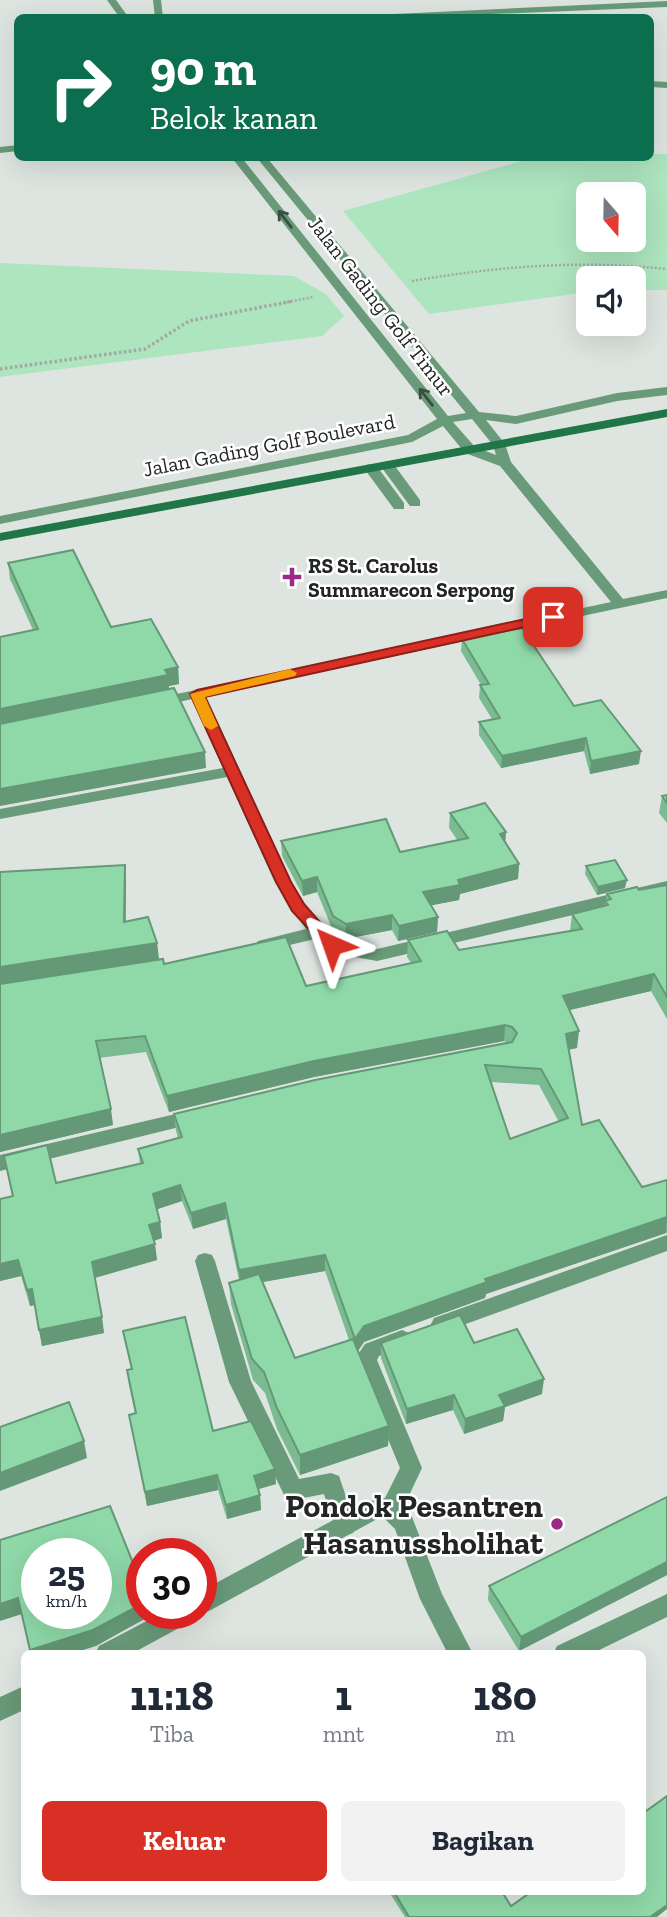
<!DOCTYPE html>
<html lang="id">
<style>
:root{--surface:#fff;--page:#f2f2f3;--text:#1f2937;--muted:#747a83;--accent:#d93025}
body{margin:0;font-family:"Zilla Slab",serif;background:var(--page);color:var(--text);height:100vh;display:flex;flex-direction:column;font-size:26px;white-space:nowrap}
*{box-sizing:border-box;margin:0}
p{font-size:23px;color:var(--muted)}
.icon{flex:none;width:38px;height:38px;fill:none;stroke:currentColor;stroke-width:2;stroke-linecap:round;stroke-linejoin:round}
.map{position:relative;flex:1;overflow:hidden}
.panel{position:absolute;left:21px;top:1650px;width:625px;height:245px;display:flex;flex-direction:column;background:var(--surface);border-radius:10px;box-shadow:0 7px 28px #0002}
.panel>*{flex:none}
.banner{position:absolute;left:14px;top:14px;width:640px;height:147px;border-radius:10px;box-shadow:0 7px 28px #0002;background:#0b6e4f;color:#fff;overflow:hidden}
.needle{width:46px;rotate:160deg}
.controls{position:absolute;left:576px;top:182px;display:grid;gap:14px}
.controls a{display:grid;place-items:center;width:70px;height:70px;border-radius:10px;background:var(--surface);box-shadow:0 7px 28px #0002;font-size:35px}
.speed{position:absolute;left:21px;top:1538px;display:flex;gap:14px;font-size:35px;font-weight:700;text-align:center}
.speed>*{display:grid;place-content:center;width:91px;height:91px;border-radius:50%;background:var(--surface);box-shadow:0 7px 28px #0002;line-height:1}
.speed small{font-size:18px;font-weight:400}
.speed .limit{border:10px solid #d22;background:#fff;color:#111}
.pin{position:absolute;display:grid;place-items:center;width:60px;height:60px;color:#fff;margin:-30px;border-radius:14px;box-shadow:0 4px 10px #0006}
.me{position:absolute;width:77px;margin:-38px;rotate:317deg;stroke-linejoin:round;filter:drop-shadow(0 0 5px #0008)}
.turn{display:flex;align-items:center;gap:24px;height:147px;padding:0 21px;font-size:32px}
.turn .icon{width:91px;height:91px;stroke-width:2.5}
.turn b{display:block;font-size:49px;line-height:60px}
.eta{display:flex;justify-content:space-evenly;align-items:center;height:119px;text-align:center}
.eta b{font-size:42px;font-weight:800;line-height:49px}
.cta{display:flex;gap:14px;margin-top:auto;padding:14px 21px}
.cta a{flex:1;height:80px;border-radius:10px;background:var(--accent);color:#fff;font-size:28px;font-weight:800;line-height:80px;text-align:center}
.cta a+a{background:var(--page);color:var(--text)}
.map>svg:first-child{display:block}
.green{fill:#ade5bf;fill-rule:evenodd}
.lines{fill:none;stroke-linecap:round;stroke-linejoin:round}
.path-far1{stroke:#a3a8a4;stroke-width:2.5;stroke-dasharray:2 2;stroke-linecap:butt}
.path{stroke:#a3a8a4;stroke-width:3.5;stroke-dasharray:2.5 2.5;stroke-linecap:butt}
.lane{fill:#699a79;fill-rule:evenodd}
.street{fill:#699a79;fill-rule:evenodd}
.secondary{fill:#207647;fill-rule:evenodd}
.wall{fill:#7bbb91;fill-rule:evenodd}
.shaded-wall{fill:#649876}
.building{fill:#8fd9a9;stroke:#649876;stroke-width:2;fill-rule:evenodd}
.oneway{stroke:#3c4e42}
.route{fill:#d93025;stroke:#8d1f18;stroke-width:2}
.slow{fill:#f59e0b}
.poi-dot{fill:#9a2a89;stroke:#fff;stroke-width:2.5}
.labels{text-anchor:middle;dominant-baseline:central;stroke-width:5;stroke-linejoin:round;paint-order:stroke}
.far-street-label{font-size:21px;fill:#232524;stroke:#fff}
.far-poi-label{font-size:21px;font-weight:bold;fill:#232524;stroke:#fff;text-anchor:start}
.near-poi-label{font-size:32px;font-weight:bold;fill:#232524;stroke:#fff;text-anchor:end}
</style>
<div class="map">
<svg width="667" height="1917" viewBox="0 0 667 1917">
<rect width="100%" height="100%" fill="#dee5e0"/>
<g class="green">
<path d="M651,154h16v136h-33v-12h-46v14l-159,22 -86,-103 189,-53h119zM588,194h46v46h-46z"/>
<polygon points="0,263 294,276 326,294 344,316 322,336 0,377"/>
</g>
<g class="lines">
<g class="path-far1">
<path d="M412,281c89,-15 165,-21 255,-12"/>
<polyline points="283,303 313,297"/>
</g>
<polyline class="path" points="0,369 145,349 189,321 293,301"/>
<g class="lane">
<polygon points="387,461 392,462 420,500 420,506 410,506 382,468 381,465"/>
<polygon points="371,464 376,465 404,503 404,509 394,509 366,471 366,465"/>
<polygon points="205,1253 212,1255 215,1261 251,1381 299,1479 331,1473 339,1476 356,1526 353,1533 345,1536 337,1533 324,1494 293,1500 285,1497 229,1382 195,1261 198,1255"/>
</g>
<g class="street">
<polygon points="107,0 116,0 129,18 120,18"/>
<polygon points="153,0 161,0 163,18 155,18"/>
<polygon points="667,1 667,7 393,18 310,18"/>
<polygon points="651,81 667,82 667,88 651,87"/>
<polygon points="18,145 18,151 0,153 0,147"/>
<path d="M232,158h10l206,258 18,-3 -209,-255h10l212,254 37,4 101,-23 50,-6v8l-50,6 -101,23 -30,-4 19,24 6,18 112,137 44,-9v8l-461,98 85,186 15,24 31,33 23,9 17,1 290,-68v12l-290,68 -39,-7 -23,-15 -51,12 -9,-6 3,-4 48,-12 -31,-47 -48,-105 -227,42v-10l223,-41 -31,-69 -34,8 -8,-5 3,-3 458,-97 -111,-136 -35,-13 -22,-27 -31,16 -412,82v-8l408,-81 29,-16zM472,419l21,26 3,10 -21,-8 -22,-25z"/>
<polygon points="197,1109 204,1111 206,1116 204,1121 0,1171 0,1155"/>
<polygon points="667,1235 667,1251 441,1333 434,1330 431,1324 434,1318"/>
<polygon points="402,1330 409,1333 412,1339 409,1345 379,1356 377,1360 422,1468 404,1506 412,1517 442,1594 473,1654 448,1654 420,1599 395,1529 385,1519 379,1518 209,1611 201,1614 200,1614 201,1591 369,1501 385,1498 400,1468 355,1359 365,1344"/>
<polygon points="667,1594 667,1617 591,1654 553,1654 557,1646"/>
<polygon points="160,1614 194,1614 190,1622 131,1654 95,1654 99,1646"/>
<polygon points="24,1686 24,1710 0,1721 0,1697"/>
</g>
<polygon class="secondary" points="667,409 667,417 0,541 0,533"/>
</g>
<g class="wall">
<polygon points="8,563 111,627 178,667 179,684 169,686 169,689 206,768 33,630 10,579"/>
<polygon points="462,639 574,706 639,764 590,774 584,751 501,768 479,735 479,722 492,719 479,698 480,685 481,685 461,651"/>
<polygon points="667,795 667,823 659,813 662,796"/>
<polygon points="450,813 505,843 519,864 518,879 460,894 459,900 431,905 438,917 437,932 398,941 392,930 345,939 333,931 317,892 303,896 282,856 281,841 400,852 458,841 449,828"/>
<path d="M125,865l1,16v41l31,21 2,17 5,4 142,22 105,-23 -4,-6 1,-17 51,10 111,-19 2,-17 32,-8 3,-12 32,-4 28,-5v134l-16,-28 -81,19 7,38 -8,2 13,75 60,62 25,-7v53h-1l-180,61 -1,4 -121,44 -6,9 31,75 -1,20 -88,29 -23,-46 -12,-36 -12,-13 -22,-76 -2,-21 10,-3 -13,-61 -33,10 -11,-28 -25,8 3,13 2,16 -8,3 3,19 -62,18 9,55 -62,13 -7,-41 -5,1 -9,-30 -21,5 12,-85 -8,-40 52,27 84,-19 -2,-15 40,-11 -2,-7 -2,-17 334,-71 -4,-2 -190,36 -145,35 -23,-60 -47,6 14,67 -113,27v-280zM490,1082l49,3 20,37 -49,17zM325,1271l24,69 -54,18 -32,-76z"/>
<polygon points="586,866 625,888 597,895 585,874"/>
<polygon points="123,1331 213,1431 276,1484 259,1489 260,1495 261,1510 227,1519 218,1490 147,1506 129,1415 135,1413 129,1385 127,1370 131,1369"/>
<polygon points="381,1343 474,1343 542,1394 505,1407 503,1421 464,1434 453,1410 406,1424 381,1358"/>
<polygon points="667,1497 667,1575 519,1651 488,1600 489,1586"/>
<polygon points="389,1892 502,1892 511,1906 657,1917 405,1917"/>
</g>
<g class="shaded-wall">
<polygon points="178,667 179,684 169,686 169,691 0,726 0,709"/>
<polygon points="586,738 584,751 501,768 502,756"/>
<polygon points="641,751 639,764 590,774 591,761"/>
<polygon points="205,752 206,768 0,806 0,789"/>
<polygon points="506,832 505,847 500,834"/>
<polygon points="519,864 518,879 460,894 459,900 423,907 423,892 458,880"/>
<polygon points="125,865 126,881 125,939 124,922"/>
<polygon points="317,877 317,892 303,896 302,881"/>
<polygon points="627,880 625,888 597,895 598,887"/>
<polygon points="392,915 392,930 345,939 346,924"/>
<polygon points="438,917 437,932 398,941 399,926"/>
<polygon points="157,943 159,960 0,984 0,967"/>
<polygon points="654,974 651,991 561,1012 563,996"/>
<polygon points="505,1025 504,1041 314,1077 169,1112 167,1096 314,1061"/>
<polygon points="579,1031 577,1048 564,1050 566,1034"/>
<polygon points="111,1109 113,1125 0,1152 0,1135"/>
<polygon points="180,1185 182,1201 155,1210 153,1194"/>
<polygon points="225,1203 226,1219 193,1229 191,1213"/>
<polygon points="667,1217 666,1233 486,1294 485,1298 364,1342 355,1355 355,1339 364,1326 485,1279"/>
<polygon points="160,1222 162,1238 150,1242 149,1225"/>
<polygon points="155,1244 157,1260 94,1278 92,1262"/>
<polygon points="325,1255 325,1271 240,1286 239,1270"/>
<polygon points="18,1260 21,1276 0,1281 0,1264"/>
<polygon points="32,1289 35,1305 30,1306 27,1290"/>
<polygon points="102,1317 104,1333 42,1346 39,1330"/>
<polygon points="544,1379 542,1394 505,1407 503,1421 464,1434 465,1419 499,1395"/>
<polygon points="454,1395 453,1410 406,1424 407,1409"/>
<polygon points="389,1426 388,1446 300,1475 300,1455"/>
<polygon points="84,1441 87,1458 0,1491 0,1473"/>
<polygon points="275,1469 276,1484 255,1490 254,1476"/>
<polygon points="217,1475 218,1490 147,1506 145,1492"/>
<polygon points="260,1495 261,1510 227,1519 226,1505"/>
<polygon points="667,1562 667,1575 519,1651 521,1637"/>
<polygon points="18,1598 22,1614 0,1621 0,1604"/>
<polygon points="142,1604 142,1614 150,1614 150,1616 96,1646 70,1654 31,1654 30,1650"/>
<polygon points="667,1905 667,1909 657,1917 650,1917"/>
</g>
<g class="building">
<polygon points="73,550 111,627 151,619 178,667 165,670 168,675 0,709 0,637 38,629 8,563"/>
<polygon points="522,628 574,706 601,700 641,751 591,761 586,738 502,756 479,722 500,718 480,685 489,684 462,639"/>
<polygon points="174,688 205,752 0,789 0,724"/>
<polygon points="667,795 667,803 662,796"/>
<polygon points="485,803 506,832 500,834 519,864 458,880 460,885 423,892 438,917 399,926 392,915 346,924 333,916 317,877 302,881 281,841 386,819 400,852 468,838 450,813"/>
<polygon points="615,860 627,880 598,887 586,866"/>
<polygon points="125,865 124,922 148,917 157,943 0,967 0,872"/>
<path d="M667,885v112l-13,-23 -91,22 16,35 -13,3 16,91 17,-5 43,67 25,-7v37l-182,62 2,3 -123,44 -9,13 -30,-84 -86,15 -14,-67 -34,10 -11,-28 -27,9 7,28 -11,3 6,19 -63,18 10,55 -63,13 -7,-41 -5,1 -9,-30 -18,4v-65l13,-3 -9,-40 43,-11 9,38 87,-20 -5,-14 44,-12 -8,-23 141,-34 197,-38 5,-9 -5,-6 -7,-2 -191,36 -147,35 -22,-60 -49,5 15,68 -111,26v-151l163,-25 1,5 122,-27 20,49 115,-25 -13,-21 39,-9 12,19 123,-21 -10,-15 36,-9 -3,-4 6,-2 -4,-5 30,-7 2,3zM485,1065l56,4 27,49 -58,21z"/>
<polygon points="259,1274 295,1358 353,1339 389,1426 300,1455 277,1408 264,1372 252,1359 229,1283"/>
<polygon points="460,1315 474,1343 517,1329 544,1379 499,1395 505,1406 465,1419 454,1395 407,1409 381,1343"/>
<polygon points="185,1317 213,1431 251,1421 275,1469 254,1476 260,1495 226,1505 217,1475 145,1492 129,1415 136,1413 127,1370 132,1369 123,1331"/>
<polygon points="69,1402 84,1441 0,1473 0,1427"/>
<polygon points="667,1497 667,1562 521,1637 489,1586"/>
<path d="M110,1506l32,79v19l-49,26 -63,20 -12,-52 -18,6v-64zM37,1554h59v60h-59z"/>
<polygon points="667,1796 667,1905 650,1917 409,1917 394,1892 502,1892 511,1906 531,1892 642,1892 642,1814"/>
</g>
<defs><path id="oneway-shaft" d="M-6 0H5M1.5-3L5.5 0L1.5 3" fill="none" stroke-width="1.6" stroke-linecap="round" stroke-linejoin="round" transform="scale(1.75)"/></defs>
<g class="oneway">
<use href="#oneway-shaft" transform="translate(285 219) rotate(-128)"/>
<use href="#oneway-shaft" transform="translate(426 397) rotate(-128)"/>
</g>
<polygon class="route" points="553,613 557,614 557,620 205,697 291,882 304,904 340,945 332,951 327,949 292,911 276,882 190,694 197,690"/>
<polygon class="slow" points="290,669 297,673 295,676 205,697 218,726 211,730 204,726 190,694"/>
<g class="poi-dot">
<path d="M288.5 566.5h7v7h7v7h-7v7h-7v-7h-7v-7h7z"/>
<circle cx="557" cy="1524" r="7"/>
</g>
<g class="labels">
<g class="far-street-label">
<text transform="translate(381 306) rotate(52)">Jalan Gading Golf Timur</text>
<text transform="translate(269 445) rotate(-11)">Jalan Gading Golf Boulevard</text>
</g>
<g class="far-poi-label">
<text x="308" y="565">RS St. Carolus<tspan x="308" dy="24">Summarecon Serpong</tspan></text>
</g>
<g class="near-poi-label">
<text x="543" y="1506">Pondok Pesantren<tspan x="543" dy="37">Hasanussholihat</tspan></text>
</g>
</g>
</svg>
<div class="controls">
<a><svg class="needle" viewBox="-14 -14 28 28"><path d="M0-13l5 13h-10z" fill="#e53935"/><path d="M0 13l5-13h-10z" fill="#747a83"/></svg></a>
<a><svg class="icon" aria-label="sound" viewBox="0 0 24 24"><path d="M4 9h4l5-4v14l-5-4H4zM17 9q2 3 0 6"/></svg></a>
</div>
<div class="speed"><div>25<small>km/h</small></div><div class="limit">30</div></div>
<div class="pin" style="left:553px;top:617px;background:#d93025"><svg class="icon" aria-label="arrive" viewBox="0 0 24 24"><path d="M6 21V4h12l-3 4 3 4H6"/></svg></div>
<svg class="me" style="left:332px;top:945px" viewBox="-20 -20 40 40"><path d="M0-17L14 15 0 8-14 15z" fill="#d93025" stroke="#fff" stroke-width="4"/></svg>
<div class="banner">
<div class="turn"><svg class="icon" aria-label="right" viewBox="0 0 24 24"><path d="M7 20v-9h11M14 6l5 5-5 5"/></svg><div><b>90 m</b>Belok kanan</div></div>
</div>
<section class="panel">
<div class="eta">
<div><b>11:18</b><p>Tiba</p></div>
<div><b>1</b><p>mnt</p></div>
<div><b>180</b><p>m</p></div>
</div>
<div class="cta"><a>Keluar</a><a>Bagikan</a></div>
</section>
</div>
